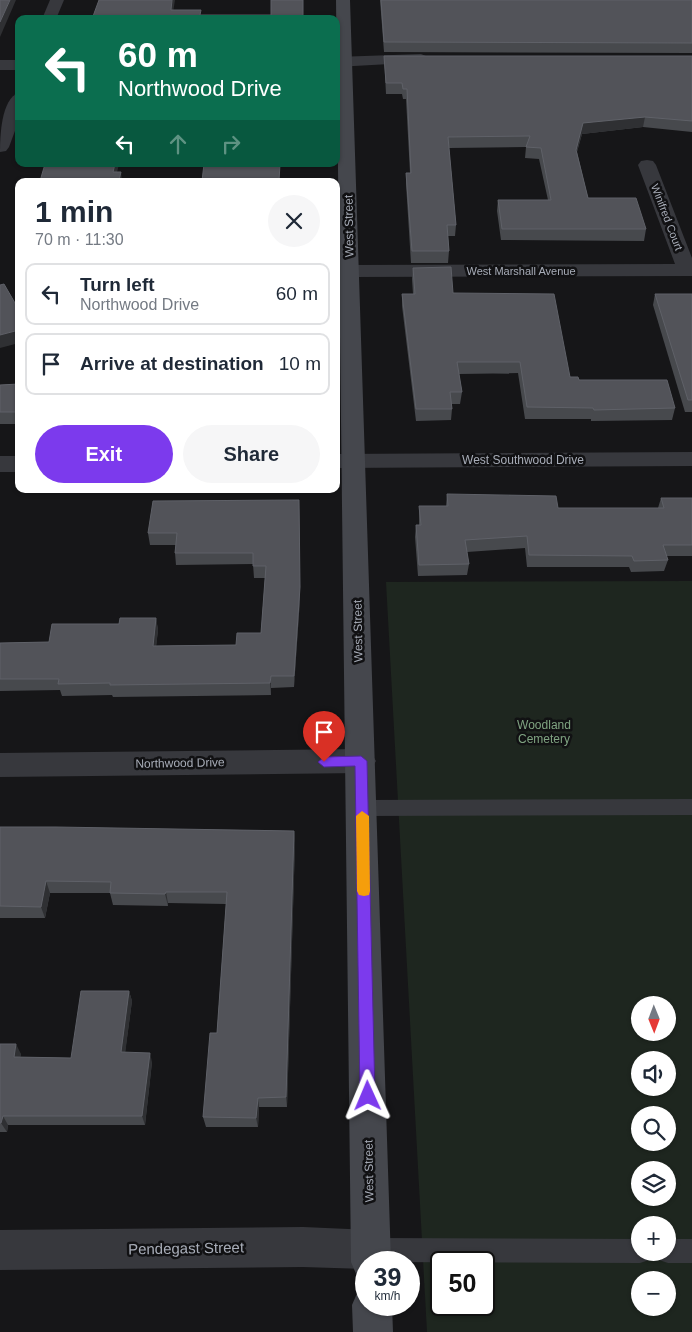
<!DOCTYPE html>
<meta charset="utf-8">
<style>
:root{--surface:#fff;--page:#f6f6f7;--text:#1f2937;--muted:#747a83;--line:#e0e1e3;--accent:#7c3aed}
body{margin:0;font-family:Helvetica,sans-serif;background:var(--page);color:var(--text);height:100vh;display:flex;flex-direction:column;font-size:19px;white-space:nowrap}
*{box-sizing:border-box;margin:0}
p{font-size:16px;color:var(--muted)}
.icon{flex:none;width:28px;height:28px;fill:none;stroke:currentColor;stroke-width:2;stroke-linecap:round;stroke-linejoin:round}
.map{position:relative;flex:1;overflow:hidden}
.details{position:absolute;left:15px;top:178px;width:325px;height:315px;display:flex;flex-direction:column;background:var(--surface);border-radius:10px;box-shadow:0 1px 4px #0004}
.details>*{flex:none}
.hud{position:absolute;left:15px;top:15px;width:325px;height:152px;border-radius:10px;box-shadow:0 1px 4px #0004;background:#0b6e4f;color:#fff;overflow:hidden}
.needle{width:32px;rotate:179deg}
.fabs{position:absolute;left:631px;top:996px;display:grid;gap:10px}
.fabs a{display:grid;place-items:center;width:45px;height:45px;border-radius:50%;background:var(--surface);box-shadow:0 1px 4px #0004;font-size:25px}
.speed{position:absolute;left:355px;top:1251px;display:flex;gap:10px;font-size:25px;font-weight:700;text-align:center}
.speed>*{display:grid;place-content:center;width:65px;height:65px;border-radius:50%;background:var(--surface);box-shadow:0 1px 4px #0004;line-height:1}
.speed small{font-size:12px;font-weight:400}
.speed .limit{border:2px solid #111;border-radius:8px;background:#fff;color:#111}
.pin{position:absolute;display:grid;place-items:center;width:42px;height:42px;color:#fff;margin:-51px -21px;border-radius:50% 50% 50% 0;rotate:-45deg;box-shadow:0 0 5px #0007}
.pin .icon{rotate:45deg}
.me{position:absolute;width:55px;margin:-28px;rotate:359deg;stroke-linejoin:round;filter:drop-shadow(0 0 4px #0008)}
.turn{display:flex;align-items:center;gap:18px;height:105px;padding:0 20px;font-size:22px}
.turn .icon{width:65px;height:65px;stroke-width:2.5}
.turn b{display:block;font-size:35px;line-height:42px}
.lanes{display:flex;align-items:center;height:48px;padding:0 20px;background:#0003;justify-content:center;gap:25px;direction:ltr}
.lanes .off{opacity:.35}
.round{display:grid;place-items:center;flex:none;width:52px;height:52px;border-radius:26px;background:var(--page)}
.overview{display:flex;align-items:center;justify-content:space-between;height:85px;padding:0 20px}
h1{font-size:30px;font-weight:800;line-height:38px}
.cta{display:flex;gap:10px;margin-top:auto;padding:10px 20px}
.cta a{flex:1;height:58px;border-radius:30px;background:var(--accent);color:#fff;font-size:20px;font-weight:800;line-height:58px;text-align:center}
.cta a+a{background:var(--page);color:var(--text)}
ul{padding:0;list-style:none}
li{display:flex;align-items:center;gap:15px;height:62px;margin:0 10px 8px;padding:0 10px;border:2px solid var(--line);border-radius:10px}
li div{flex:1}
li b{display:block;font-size:19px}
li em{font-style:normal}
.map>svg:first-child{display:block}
.green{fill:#1e261f;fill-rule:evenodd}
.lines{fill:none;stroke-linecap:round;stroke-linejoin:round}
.service{fill:#37383d;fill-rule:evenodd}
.minor{fill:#37383d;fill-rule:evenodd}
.secondary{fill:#45474d;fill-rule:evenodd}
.wall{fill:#47494d}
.shaded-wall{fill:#2f3033}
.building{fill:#525359;stroke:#5f6168}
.route{fill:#7c3aed;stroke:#51269a}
.slow{fill:#f59e0b}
.labels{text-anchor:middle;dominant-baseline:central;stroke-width:5;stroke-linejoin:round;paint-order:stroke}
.far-street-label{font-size:11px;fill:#a8adb8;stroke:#111113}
.street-label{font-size:12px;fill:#a8adb8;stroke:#111113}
.park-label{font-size:12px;fill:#7fa381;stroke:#111113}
.near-street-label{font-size:15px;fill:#a8adb8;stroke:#111113}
</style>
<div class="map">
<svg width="692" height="1332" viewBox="0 0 692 1332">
<rect width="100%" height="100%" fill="#161618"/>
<path class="green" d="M692,581v751h-265l-41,-750zM640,1005h28v27h-28zM640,1060h28v28h-28zM640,1115h28v27h-28zM640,1170h28v28h-28zM640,1225h28v27h-28zM441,1262h43v43h-43zM640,1280h28v28h-28z"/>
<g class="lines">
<g class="service">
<polygon points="692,799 692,815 362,816 355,814 352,808 355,802 362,800"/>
<polygon points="371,1238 640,1239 640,1252 652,1252 649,1260 640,1263 371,1262 362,1259 359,1250 362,1241"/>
<polygon points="668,1239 692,1239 692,1263 668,1263 659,1260 656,1252 668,1252"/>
</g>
<g class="minor">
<polygon points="50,0 64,0 56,19 42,19"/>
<polygon points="421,54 426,56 429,59 426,62 336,67 336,57"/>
<rect x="0" y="60" width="19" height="10"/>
<path d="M19,93v27l-10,27 -3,4 -6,1c0,-15 1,-54 19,-59z"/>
<polygon points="647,160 653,161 656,165 692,258 692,276 350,277 343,275 340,271 343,267 350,265 675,264 638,165 641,161"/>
<polygon points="692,452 692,466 336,468 336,454"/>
<rect x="0" y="456" width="19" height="16"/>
<polygon points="361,749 371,753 376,761 371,769 361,773 0,777 0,753"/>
<polygon points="303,1227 371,1230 385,1236 391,1250 385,1262 366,1262 366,1269 303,1267 0,1270 0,1230"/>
</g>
<g class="secondary">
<polygon points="336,0 350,0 391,1262 366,1262 366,1280 357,1276 351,1262"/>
<polygon points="366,1287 366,1305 392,1305 393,1332 353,1332 352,1305 358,1291"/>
</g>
</g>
<g class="wall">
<polygon points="380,0 692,0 692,53 384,52"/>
<polygon points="384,56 692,56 692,132 643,127 582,134 577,152 588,198 646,229 644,241 501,240 497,211 498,200 548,200 539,159 525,158 526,147 449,148 456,225 455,236 448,236 449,251 448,263 411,263 406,184 406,173 410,173 406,99 403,99 402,94 386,94"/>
<polygon points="413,268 453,293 570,377 675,408 672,420 591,421 591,419 525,419 518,373 459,374 462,392 460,404 452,404 452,409 451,420 416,421 402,306 402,294 413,294 412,279"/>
<polygon points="655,294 692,294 692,412 685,412 653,305"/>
<polygon points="19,384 19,424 0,424 0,385"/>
<polygon points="447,494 558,508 658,508 661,498 692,498 692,556 666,556 668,560 664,571 631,572 629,567 527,567 525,548 467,552 469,564 467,575 418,576 415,537 416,525 419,525 419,506 446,506"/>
<polygon points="299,500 300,599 294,687 271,688 271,695 113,697 112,695 62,696 60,690 0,691 0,643 49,642 119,624 156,618 158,630 156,646 236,645 261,633 265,578 254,578 253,564 176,565 175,553 176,545 150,545 148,533"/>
<polygon points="0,827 294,831 295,843 287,1107 259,1107 258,1127 206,1127 203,1117 217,1033 226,904 168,903 168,906 113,905 110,893 50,893 45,918 0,918"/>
<polygon points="129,991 132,1001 125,1052 152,1062 145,1125 8,1125 7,1132 0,1132 0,1044 21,1054 20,1057 71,1058"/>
</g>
<g class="shaded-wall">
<polygon points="10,0 16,0 0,37 0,22"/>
<polygon points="172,0 175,0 172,19 171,10"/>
<polygon points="645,117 643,127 582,134 574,161 576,150 583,123"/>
<polygon points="115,164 119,164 115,181 113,172"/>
<polygon points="121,172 122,181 119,181"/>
<polygon points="19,330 19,343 0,348 0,335"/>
<polygon points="299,512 300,599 294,687 294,676"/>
<polygon points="156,618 158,630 155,658 153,646"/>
<polygon points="271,676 271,695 270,683"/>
<polygon points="294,831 295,843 287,1107 286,1097"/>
<polygon points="46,881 50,893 45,918 41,907"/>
<polygon points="166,892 168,903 168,906 165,894"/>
<polygon points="129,991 132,1001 124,1062 121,1052"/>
<polygon points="16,1044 21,1054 19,1066 14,1057"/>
<polygon points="150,1053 152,1062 145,1125 142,1116"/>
<polygon points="258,1098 259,1107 258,1127 256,1118"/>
<polygon points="3,1116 8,1125 7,1132 1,1123"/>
</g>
<g class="building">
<polygon points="0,0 10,0 0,22"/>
<polygon points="99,0 172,0 171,10 201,10 200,15 271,15 271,0 303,0 303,19 92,19"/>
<polygon points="381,0 692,0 692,43 384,42"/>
<polygon points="384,56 692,56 692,121 645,117 583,123 576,150 588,198 636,198 646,229 502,229 498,200 551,200 541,148 526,147 530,136 448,137 456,225 447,225 449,251 412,251 406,173 411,173 407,89 403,89 402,83 386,83"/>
<polygon points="45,164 115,164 113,172 121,172 119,180 145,180 145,181 40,181"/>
<polygon points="204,164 280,164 279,181 202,181"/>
<polygon points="451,267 453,293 554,294 570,377 578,377 579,380 667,380 675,408 594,410 593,408 527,407 520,362 457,362 462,392 450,392 452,409 416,409 402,294 415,294 413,268"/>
<polygon points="4,284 19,310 19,330 0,335 0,285"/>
<polygon points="655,294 692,294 692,400 688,400"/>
<polygon points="19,384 19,412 0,412 0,385"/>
<polygon points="447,494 556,496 558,508 664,508 661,498 692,498 692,545 663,545 668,560 634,561 632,556 529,555 527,536 465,540 469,564 419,565 416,525 421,525 419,506 448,506"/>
<polygon points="299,500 300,587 294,676 271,676 270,683 110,685 110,683 58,684 59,679 0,679 0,643 49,642 52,624 119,624 120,618 156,618 153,646 236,645 237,633 261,633 266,566 253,566 253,553 175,553 177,533 148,533 153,501"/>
<polygon points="0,827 56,827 294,831 286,1097 258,1098 256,1118 203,1117 210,1033 217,1033 227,892 166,892 165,894 110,893 111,882 46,881 41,907 0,906"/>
<polygon points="81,991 129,991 121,1052 150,1053 142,1116 3,1116 1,1123 0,1123 0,1044 16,1044 14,1057 71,1058"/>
</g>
<polygon class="route" points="361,756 367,761 375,1096 373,1101 368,1104 363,1101 360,1096 355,766 324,767 318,762 324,757"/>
<polygon class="slow" points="362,811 369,816 370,891 369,895 364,896 359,895 357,891 356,816"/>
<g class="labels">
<g class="far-street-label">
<text transform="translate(667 217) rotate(69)">Winifred Court</text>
<text x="521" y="271">West Marshall Avenue</text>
</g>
<g class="street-label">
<text transform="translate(349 226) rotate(-91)">West Street</text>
<text x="523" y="460">West Southwood Drive</text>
<text transform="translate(358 631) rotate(-91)">West Street</text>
<text transform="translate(180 763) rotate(-1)">Northwood Drive</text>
<text transform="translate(369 1171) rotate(-91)">West Street</text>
</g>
<g class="park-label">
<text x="544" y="725">Woodland<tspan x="544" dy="14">Cemetery</tspan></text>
</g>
<g class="near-street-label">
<text transform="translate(186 1248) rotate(-1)">Pendegast Street</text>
</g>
</g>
</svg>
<div class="fabs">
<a><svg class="needle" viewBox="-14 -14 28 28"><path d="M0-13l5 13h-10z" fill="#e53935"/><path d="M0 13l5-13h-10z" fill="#747a83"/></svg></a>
<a><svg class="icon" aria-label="sound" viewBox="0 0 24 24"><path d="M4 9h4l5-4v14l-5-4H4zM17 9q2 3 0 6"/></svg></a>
<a><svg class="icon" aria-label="search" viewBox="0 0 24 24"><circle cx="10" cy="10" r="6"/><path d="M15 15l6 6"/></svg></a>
<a><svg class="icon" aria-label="layers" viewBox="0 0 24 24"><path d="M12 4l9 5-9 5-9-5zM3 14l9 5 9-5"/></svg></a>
<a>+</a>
<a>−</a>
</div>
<div class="speed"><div>39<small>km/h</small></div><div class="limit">50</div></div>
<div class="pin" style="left:324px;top:762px;background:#d93025"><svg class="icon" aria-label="arrive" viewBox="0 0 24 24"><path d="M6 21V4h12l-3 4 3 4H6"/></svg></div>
<svg class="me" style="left:368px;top:1096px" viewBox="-20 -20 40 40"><path d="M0-17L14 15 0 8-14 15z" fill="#7c3aed" stroke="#fff" stroke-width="4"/></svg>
<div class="hud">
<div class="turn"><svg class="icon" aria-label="left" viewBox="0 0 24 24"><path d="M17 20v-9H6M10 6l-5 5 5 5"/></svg><div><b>60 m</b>Northwood Drive</div></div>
<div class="lanes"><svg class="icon" aria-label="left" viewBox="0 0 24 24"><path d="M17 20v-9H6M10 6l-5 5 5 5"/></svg><svg class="icon off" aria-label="ahead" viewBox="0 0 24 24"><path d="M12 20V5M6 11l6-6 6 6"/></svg><svg class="icon off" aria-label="right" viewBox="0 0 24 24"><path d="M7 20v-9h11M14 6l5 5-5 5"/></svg></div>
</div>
<section class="details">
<div class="overview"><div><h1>1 min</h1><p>70 m · 11:30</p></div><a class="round"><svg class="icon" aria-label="close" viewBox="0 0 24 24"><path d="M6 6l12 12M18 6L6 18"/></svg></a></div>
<ul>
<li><svg class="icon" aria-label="left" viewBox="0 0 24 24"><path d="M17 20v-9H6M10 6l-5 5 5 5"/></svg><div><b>Turn left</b><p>Northwood Drive</p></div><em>60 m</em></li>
<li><svg class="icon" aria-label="arrive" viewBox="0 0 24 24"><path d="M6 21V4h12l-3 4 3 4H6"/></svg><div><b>Arrive at destination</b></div><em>10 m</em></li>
</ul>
<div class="cta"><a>Exit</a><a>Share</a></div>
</section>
</div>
